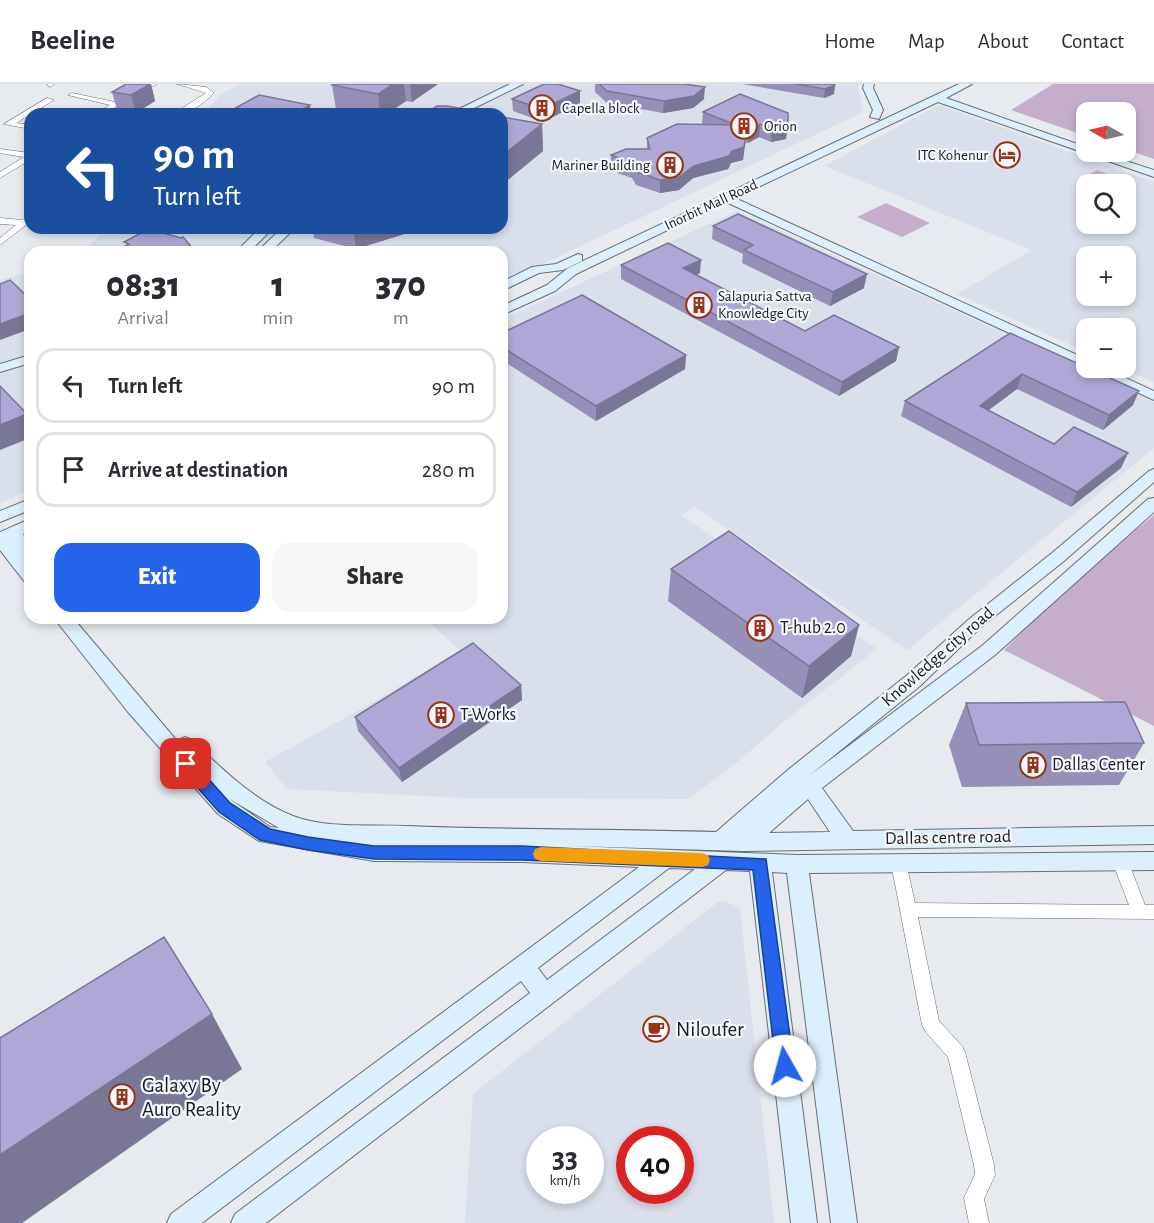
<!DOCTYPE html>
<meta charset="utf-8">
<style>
:root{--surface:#fff;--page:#f7f7f7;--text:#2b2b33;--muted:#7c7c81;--line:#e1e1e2;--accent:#2563eb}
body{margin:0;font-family:"Alegreya Sans",sans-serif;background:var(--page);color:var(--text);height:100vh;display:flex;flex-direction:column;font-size:22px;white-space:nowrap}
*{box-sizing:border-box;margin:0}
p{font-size:20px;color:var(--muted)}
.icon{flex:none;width:33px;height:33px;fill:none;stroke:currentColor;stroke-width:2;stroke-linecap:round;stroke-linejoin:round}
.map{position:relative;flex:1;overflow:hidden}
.sheet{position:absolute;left:24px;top:162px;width:484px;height:378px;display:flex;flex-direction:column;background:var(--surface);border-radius:18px;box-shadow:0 3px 9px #0003}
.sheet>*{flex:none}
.banner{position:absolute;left:24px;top:24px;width:484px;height:126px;border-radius:18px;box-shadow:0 3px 9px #0003;background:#1a4fa0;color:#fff;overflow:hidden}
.needle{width:39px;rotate:278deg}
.buttons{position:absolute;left:1076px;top:18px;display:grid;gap:12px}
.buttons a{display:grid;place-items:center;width:60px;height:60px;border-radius:12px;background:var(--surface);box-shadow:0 3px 9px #0003;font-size:30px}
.speed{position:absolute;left:526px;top:1042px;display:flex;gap:12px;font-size:30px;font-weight:700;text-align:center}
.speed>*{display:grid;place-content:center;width:78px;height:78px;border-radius:50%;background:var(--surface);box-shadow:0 3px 9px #0003;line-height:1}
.speed small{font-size:15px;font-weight:400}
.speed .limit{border:9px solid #d22;background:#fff;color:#111}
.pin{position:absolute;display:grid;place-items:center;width:51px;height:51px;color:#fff;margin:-26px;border-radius:12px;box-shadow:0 3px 9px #0006}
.me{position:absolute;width:66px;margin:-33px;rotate:353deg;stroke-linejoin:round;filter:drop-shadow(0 0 4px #0008)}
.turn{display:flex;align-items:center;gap:21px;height:126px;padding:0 30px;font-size:27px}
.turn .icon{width:78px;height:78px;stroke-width:2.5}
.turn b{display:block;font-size:42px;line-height:51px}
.eta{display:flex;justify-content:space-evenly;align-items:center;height:102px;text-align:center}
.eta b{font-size:36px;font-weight:800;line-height:42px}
.cta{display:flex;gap:12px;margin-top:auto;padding:12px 30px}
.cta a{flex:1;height:69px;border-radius:18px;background:var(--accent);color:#fff;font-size:24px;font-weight:800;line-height:69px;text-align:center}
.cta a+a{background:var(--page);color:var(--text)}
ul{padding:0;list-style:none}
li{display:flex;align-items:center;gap:18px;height:75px;margin:0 12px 9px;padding:0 18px;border:3px solid var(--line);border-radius:18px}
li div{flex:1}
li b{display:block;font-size:22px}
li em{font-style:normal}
header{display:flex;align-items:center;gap:36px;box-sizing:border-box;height:84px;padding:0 30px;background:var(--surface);border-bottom:2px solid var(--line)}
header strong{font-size:28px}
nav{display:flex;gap:33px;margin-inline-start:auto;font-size:21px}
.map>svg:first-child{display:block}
.built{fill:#d9dfeb;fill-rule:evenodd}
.green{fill:#c4aecc}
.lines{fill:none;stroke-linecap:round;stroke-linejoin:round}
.street-casing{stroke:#6b6e72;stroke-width:1}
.secondary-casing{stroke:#6b6e72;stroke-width:2}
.street{fill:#fff;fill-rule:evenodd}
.secondary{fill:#dceffc;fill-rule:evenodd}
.wall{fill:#9690b8}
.shaded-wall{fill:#7a7696}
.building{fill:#afa8d6;stroke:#7a7696;stroke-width:1.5}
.route{fill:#2563eb;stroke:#184099;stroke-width:1.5}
.slow{fill:#f59e0b}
.labels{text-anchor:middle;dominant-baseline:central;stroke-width:4.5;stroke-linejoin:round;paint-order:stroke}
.far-poi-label{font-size:15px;fill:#191a1c;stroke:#f4f7fd;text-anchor:start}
.far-street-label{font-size:15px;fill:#191a1c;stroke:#f4f7fd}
.poi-label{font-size:18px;fill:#191a1c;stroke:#f4f7fd;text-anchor:start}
.street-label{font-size:18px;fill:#191a1c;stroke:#f4f7fd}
.near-poi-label{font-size:21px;fill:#191a1c;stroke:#f4f7fd;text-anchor:start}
</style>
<header>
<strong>Beeline</strong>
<nav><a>Home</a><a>Map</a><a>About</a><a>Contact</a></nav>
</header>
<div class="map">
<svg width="1154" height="1139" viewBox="0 0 1154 1139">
<rect width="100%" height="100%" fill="#e7eaef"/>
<g class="built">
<polygon points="241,0 859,0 858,3 863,28 503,199 502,168 84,168 105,144 502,144 502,30 203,30 221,10"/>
<path d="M939,21l215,77v200l-33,-14h4v-40h-39v24l-129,-58 75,-44 -208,-84zM1086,100h39v40h-39zM1086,172h39v40h-39z"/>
<polygon points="737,127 1154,318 1154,364 907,566 695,423 681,431 877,565 782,639 740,676 688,715 464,714 287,705 265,678 370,620 460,566 424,534 502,534 503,235"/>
<polygon points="30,188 30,406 0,419 0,196"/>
<path d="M725,817l15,7 34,315h-309l8,-129 245,-192zM540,1056h51v51h-51zM630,1056h51v51h-51z"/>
</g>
<g class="green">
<polygon points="1053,0 1154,0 1154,75 1125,65 1125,28 1086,28 1086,52 1011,26"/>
<polygon points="1097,86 1136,101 1125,108 1125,100 1086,100 1086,103 1082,100 1086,92"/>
<polygon points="886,119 930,139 902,153 857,133"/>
<polygon points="1154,431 1154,642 1004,566 1081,491"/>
</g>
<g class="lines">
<g class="street-casing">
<g id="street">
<polygon points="47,0 55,0 50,3"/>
<polygon points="148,0 157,0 103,30 94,30 110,21 68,11 72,9 115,18"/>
<path d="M177,0l29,3 8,6c-10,11 -26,21 -41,21l33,-21z"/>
<polygon points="47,14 54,16 16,39 30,41 30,45 4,40"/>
<polygon points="0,65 30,69 30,76 0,94 0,88 24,73 0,69"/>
<polygon points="30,131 30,138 0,161 0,154 16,141 0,140 0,134 22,136"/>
<polygon points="1120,770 1126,772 1145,821 1154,821 1154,835 918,833 939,937 962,962 965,968 994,1081 995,1091 984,1115 989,1139 969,1139 964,1114 975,1090 974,1081 948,973 925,947 922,941 891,779 893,774 899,772 905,774 915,819 1129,821 1112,777 1114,772"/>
</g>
</g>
<g class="secondary-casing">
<g id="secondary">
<polygon points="510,0 523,0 462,30 449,30"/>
<polygon points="864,0 874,0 873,4 883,26 879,35 870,33 873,26 863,4"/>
<polygon points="959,0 972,0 946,14 1086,63 1086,68 1098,68 1154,86 1154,93 938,18 735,114 1086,275 1086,284 1104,284 1154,307 1154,316 726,118 576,190 555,207 502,231 502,222 547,201 568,184"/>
<polygon points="260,144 273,144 249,168 236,168"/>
<polygon points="282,144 295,144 270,168 257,168"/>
<polygon points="578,170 582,171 582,177 563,186 539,189 502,207 502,198 532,183 556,180"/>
<polygon points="30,271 30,279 0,288 0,280"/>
<path d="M1154,385v13l-90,79 -84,67 -60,58 -110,89 173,-130 165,-146 6,-1v14l-159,143 -173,133 31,43 301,-5v18l-411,7 -170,-5 224,9 357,-3v18l-345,3 48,350h-26l-44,-350 -15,-1 45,351h-26l-41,-352 -24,-1 -460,353h-35l4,-9 295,-221 -9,-12 -319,242h-35l4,-9 468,-347 -117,-5 -148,-1 -115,-20 -41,-27 -90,-102 -74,-94h19l104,123 8,-4 7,3c30,29 61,60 101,76 34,13 78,8 113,10 104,4 207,3 310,6l73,-63 117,-93 62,-56 84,-67 97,-82zM228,714l51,30 -9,-1zM808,715l22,33 -61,1zM669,784l26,1 -148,111 -9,-12z"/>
<polygon points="30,415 30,426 0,438 0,427"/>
<polygon points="30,435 30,447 23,450 30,461 30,480 28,479 30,499 24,497 0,466 0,448"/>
</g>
</g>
<use href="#street" class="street"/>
<use href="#secondary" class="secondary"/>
</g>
<g class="wall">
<polygon points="126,0 151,0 155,17 136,29 117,26 112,8"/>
<polygon points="334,0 438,0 412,18 406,17 387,30 360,30 336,25 332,1"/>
<polygon points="595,0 684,0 704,15 693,24 663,29 607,19 595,8"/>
<polygon points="742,0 835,0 834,10 824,14"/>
<polygon points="740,10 786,55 771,58 759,53 748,59 745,58 743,76 731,79 728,85 693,94 679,106 660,109 636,101 632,94 617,89 617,86 611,83 611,71 647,65 647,54 702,40 703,28"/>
<polygon points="512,15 580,19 543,38 513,27"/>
<polygon points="502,33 542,40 543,67 504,99 502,99"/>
<polygon points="713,142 864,204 830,222 742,179 743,170 712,155"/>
<polygon points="312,144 418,144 414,147 356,165 314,154"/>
<polygon points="621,181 700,189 697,191 805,247 899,263 896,277 839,312 621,195"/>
<polygon points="502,249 686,271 685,285 596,337 502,276"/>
<polygon points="1010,249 1133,321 1103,346 1017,305 989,326 1054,360 1128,369 1121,384 1071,423 901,332 905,317"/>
<polygon points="671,485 859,541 851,572 802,614 668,517"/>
<polygon points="521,601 522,616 402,698 358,647 355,633"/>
<polygon points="966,619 1144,659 1119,701 962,703 949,661"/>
</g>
<g class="shaded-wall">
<polygon points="150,0 151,0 155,17 136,29 131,11"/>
<polygon points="393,0 404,0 406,17 387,30 380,30 378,10"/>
<polygon points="410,0 438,0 412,18"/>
<polygon points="835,1 834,10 824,14 825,5"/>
<polygon points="705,3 704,15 693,24 663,29 664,17"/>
<polygon points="580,7 580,19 543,38 542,25"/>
<polygon points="310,21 311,30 295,30"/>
<polygon points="542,40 543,67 504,99 503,72"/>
<polygon points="760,40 759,53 748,59 749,47"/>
<polygon points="788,43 786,55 771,58 772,45"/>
<polygon points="747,46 743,76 731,79 728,85 693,94 679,106 660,109 660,96 694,82"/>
<polygon points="353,144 418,144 414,147 356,165"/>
<polygon points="190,161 192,168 180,168"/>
<polygon points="701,176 700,189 682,198 683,184"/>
<polygon points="867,190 864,204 830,222 833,208"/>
<polygon points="30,229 30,245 0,256 0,240"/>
<polygon points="899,263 896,277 839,312 842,298"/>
<polygon points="686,271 685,285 596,337 596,322"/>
<polygon points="1022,290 1017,305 975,336 980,322"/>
<polygon points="1139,307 1133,321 1103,346 1109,331"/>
<polygon points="27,330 30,337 30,354 0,366 0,341"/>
<polygon points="1128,369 1121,384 1071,423 1077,408"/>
<polygon points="859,541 851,572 802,614 809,582"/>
<polygon points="521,601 522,616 402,698 399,684"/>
<polygon points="212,930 242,985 22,1139 0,1139 0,1071"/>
</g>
<g class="building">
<polygon points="126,0 150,0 131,11 112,8"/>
<polygon points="334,0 393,0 378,10 332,1"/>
<polygon points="544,0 558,0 580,7 542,25 512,15"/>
<polygon points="599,0 684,0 705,3 694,12 664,17 607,7"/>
<polygon points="796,0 835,0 835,1 825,5"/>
<polygon points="740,10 788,29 788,43 772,45 760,40 749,47 747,46 744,63 732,67 729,72 694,82 679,93 660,96 637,88 632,81 617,76 618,74 611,71 626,65 650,65 647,54 677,40 736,41 703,28"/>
<polygon points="259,11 310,21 295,30 225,30"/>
<polygon points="437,22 447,22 490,30 425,30"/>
<polygon points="502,33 542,40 502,72"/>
<polygon points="738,130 867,190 833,208 744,166 753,161 713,142"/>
<polygon points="149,145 181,154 183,153 190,161 180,168 115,168 129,160 124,158"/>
<polygon points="668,159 701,176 683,184 805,247 834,231 899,263 842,298 621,181"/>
<polygon points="10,196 30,215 30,229 0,240 0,200"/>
<polygon points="582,211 686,271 596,322 502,263 502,249"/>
<polygon points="1010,249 1139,307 1109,331 1022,290 980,322 1054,360 1074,343 1128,369 1077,408 905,317"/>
<polygon points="0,302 27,330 0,341"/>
<polygon points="729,447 859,541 809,582 671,485"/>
<polygon points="473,559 521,601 399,684 355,633"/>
<polygon points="1125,618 1144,659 979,661 966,619"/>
<polygon points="164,853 212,930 0,1071 0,954"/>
</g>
<polygon class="route" points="186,674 191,675 230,719 270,745 308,753 374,762 522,762 766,775 794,982 791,988 785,991 778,988 776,982 753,786 522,776 374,775 308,766 260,756 219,728 180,684 178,680 180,675"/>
<polygon class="slow" points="541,763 702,769 708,771 710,776 708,781 702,783 541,777 535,775 533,770 535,765"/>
<defs>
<g id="building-ring" transform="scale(1.35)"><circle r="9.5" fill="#f4f7fd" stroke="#9a3215" stroke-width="1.5"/><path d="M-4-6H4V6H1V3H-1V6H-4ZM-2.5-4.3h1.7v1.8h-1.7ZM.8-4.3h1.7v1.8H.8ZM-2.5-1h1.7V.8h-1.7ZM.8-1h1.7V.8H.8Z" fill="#9a3215"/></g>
<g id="hotel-ring" transform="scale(1.35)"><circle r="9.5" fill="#f4f7fd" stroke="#9a3215" stroke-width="1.5"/><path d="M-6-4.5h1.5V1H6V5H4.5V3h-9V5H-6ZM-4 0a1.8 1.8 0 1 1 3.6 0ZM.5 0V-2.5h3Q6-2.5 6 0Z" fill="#9a3215"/></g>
<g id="cafe-ring" transform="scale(1.35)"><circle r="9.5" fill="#f4f7fd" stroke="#9a3215" stroke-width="1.5"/><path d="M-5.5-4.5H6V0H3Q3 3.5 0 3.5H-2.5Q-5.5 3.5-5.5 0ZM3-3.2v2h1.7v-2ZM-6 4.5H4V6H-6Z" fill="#9a3215"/></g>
</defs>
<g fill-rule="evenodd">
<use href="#building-ring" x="542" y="24"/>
<use href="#building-ring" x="744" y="42"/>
<use href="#hotel-ring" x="1007" y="71"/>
<use href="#building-ring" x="670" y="81"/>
<use href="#building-ring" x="699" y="221"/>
<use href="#building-ring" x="760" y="544"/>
<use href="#building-ring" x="441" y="631"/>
<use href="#building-ring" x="1033" y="681"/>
<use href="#cafe-ring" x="656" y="945"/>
<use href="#building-ring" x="122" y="1013"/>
</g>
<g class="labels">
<g class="far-poi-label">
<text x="562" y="24">Capella block</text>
<text x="764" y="42">Orion</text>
<text x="988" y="71" text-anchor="end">ITC Kohenur</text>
<text x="650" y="81" text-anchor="end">Mariner Building</text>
<text x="718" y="212">Salapuria Sattva<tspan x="718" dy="17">Knowledge City</tspan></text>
</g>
<g class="far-street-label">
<text transform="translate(711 121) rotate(-25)">Inorbit Mall Road</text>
</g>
<g class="poi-label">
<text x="780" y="544">T-hub 2.0</text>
<text x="460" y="631">T-Works</text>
<text x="1052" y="681">Dallas Center</text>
</g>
<g class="street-label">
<text transform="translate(938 573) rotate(-41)">Knowledge city road</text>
<text transform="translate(948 754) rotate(-1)">Dallas centre road</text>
</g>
<g class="near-poi-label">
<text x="676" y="945">Niloufer</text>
<text x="142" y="1001">Galaxy By<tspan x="142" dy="24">Auro Reality</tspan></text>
</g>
</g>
</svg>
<div class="buttons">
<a><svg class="needle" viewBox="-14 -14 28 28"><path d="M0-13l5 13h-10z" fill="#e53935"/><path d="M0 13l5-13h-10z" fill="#7c7c81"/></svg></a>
<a><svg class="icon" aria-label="search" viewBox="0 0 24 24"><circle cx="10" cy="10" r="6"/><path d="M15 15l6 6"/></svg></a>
<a>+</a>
<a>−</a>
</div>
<div class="speed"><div>33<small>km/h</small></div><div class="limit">40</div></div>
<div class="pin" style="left:186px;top:680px;background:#d93025"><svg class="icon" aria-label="arrive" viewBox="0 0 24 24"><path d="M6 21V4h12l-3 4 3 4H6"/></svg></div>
<svg class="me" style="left:785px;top:982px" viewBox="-20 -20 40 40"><circle r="19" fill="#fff"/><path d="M0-13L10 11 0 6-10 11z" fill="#2563eb"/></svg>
<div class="banner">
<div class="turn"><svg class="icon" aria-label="left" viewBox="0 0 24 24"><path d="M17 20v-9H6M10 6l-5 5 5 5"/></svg><div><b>90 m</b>Turn left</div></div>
</div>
<section class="sheet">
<div class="eta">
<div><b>08:31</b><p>Arrival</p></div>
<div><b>1</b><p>min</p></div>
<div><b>370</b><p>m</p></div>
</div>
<ul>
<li><svg class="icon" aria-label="left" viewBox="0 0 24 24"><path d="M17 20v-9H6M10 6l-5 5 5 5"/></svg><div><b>Turn left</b></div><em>90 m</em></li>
<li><svg class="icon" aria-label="arrive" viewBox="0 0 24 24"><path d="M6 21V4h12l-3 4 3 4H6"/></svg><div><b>Arrive at destination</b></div><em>280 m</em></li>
</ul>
<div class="cta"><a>Exit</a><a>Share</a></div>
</section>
</div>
